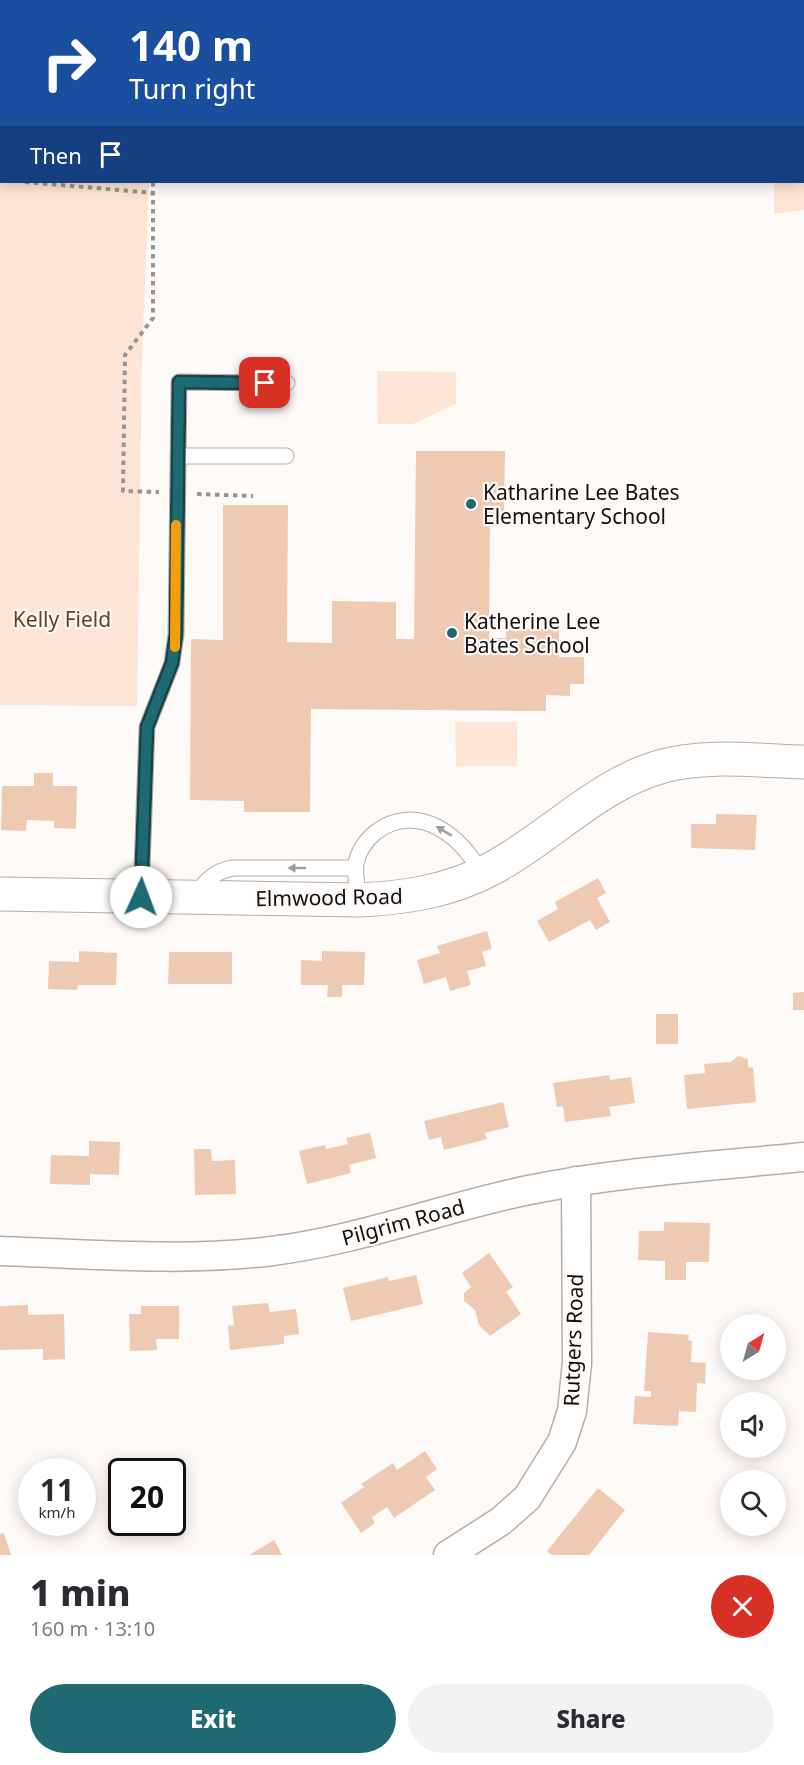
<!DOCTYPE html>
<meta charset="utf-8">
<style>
:root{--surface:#fff;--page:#f2f2f3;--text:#2b2b33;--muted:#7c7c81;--accent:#1f6a72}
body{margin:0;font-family:"Noto Sans",sans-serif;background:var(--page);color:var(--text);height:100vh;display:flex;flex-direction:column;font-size:22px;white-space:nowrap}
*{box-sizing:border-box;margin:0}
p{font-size:20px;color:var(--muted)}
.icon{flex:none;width:33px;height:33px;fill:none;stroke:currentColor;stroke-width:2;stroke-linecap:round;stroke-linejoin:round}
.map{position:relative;height:1555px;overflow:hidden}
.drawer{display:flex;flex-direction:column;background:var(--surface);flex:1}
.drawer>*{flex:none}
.top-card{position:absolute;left:0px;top:0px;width:804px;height:183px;box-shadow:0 3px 15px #0003;background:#1a4fa0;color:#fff;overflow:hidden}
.needle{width:39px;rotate:37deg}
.controls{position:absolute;left:720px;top:1314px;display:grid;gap:12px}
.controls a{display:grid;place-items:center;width:66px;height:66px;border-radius:50%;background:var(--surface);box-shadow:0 3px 15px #0003;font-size:30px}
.speed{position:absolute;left:18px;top:1458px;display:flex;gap:12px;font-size:30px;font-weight:700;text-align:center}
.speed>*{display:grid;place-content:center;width:78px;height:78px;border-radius:50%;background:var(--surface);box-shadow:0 3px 15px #0003;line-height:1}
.speed small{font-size:15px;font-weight:400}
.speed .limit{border:3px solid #111;border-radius:9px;background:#fff;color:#111}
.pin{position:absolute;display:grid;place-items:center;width:51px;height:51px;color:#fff;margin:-26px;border-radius:12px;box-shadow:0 3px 9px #0006}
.me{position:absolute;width:66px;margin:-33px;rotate:2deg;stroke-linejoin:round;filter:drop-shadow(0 0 4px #0008)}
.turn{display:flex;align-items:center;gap:21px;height:126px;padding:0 30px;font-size:27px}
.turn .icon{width:78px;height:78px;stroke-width:2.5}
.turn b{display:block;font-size:42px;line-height:51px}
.then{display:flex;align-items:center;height:57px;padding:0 30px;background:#0003;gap:12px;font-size:22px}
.round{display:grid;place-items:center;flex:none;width:63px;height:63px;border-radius:32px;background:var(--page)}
.head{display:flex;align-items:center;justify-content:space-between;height:102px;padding:0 30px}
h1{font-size:36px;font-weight:800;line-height:45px}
.cta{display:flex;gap:12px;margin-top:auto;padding:12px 30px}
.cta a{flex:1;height:69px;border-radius:36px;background:var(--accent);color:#fff;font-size:24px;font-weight:800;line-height:69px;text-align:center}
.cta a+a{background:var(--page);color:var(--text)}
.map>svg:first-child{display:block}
.green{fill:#fde5d6}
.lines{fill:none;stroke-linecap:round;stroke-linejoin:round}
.stream{stroke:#80b1b8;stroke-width:8}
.building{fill:#efcab3}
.service-casing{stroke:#bbaca2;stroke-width:17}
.minor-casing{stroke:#bbaca2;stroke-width:31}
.tertiary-casing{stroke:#bbaca2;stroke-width:35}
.path{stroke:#989491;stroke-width:4;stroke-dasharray:4.5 4.5;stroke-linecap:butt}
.service{stroke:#fff;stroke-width:15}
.minor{stroke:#fff;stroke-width:28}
.tertiary{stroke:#fff;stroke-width:33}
.oneway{fill:#a19f9e}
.route-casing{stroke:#14454a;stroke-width:15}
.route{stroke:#1f6a72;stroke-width:10}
.slow{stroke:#f59e0b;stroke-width:10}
.poi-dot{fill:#1f6a72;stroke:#fdfaf7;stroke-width:2}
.labels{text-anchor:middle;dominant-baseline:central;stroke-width:4.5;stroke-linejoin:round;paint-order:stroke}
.poi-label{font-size:21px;fill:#15100d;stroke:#fdfaf7;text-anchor:start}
.park-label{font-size:21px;fill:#6c3c18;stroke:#fdfaf7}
.street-label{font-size:21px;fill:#15100d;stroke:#fdfaf7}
</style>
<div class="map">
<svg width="804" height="1555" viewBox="0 0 804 1555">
<rect width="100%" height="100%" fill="#fdfaf7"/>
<g class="green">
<polygon points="0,0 804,0 804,210 774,214 774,182 802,182 802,2 2,2 2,182 149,182 142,359 137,706 0,705"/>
<polygon points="377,371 456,372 456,404 413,424 378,424"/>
<polygon points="455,722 517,722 517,766 456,766"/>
</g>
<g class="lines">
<polyline class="stream" points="0,150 2,150"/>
</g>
<g class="building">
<polygon points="416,451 505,451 504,520 490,519 489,638 506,638 506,629 559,629 559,657 584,657 584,684 570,684 570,696 546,695 546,711 311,709 310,812 244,812 244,801 190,800 191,639 223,640 223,505 288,505 287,642 332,643 332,601 396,602 396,639 414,639"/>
<polygon points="34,773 53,773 53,786 77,786 76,829 54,828 54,821 27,820 26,831 1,830 2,786 34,786"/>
<polygon points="716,814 757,815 755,850 691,848 691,824 716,824"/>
<polygon points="598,878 606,893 597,898 610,922 596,930 590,920 549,942 537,921 558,909 555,902"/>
<polygon points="487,931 492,949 482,952 486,966 467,971 471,985 450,991 446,977 424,984 417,960 440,953 437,946"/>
<polygon points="79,951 117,953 116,985 78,985 77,990 48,989 49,961 79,962"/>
<polygon points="322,951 365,952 364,985 342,985 342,997 327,997 328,985 301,985 301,960 322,961"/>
<polygon points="169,952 232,952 232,984 168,984"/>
<polygon points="804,992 804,1010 793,1010 793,993"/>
<rect x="656" y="1014" width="22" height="30"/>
<polygon points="738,1056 748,1059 748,1068 753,1067 756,1102 687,1109 684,1075 705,1073 704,1064 731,1062"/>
<polygon points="609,1075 610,1080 631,1077 635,1103 609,1107 611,1116 565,1122 563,1106 557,1107 553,1083"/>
<polygon points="503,1102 509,1127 485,1133 487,1139 444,1150 441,1137 429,1140 424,1121"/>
<polygon points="370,1133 376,1158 349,1165 351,1173 307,1184 299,1151 325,1145 326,1149 348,1144 346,1138"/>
<polygon points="89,1141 120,1142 119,1175 90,1174 90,1185 50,1184 51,1155 89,1156"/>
<polygon points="194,1149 211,1149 212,1161 235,1160 236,1194 195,1195"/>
<polygon points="664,1222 710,1223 709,1262 686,1262 686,1280 665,1280 665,1261 638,1260 639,1231 664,1231"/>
<polygon points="489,1253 513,1287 506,1292 521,1314 490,1336 479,1325 475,1310 464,1301 464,1293 471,1287 462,1273"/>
<polygon points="416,1275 423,1304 351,1321 343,1288 388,1277 389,1281"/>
<polygon points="268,1303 270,1312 296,1309 299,1334 284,1336 284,1344 230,1350 228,1326 234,1325 232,1306"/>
<polygon points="28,1305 28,1315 64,1314 65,1359 43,1360 43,1349 0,1350 0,1306"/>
<polygon points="141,1306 179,1306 179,1339 156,1339 157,1350 130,1351 129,1314 141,1314"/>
<polygon points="648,1332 689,1335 688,1340 692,1341 691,1362 706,1363 705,1384 697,1383 696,1412 679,1411 678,1426 633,1424 635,1396 651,1397 651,1391 644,1391"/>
<polygon points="425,1451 437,1469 426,1477 435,1490 394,1518 387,1507 372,1517 375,1523 361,1533 341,1503 364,1487 361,1484 393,1463 397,1470"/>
<polygon points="598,1488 625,1510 589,1555 552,1555 547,1551"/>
<polygon points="4,1533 11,1555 0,1555 0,1534"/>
<polygon points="274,1540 282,1555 249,1555"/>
</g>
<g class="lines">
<g class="service-casing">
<g id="service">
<polyline points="178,456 286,456"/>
<polyline points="141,897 147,727 172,663 176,634 179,382 287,383"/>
<path d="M194,897c10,-15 20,-26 39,-29h123"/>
<path d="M359,900c-1,-12 -5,-25 -3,-37 3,-13 10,-23 20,-31 41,-31 87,4 105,42"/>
</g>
</g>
<g class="minor-casing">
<g id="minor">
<path d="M0,1251c90,3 183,11 272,0 87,-11 168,-42 252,-60 93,-19 187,-25 280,-34"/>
<polyline points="448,1555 501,1521 527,1498 562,1442 572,1411 577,1363 576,1181"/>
</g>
</g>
<g class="tertiary-casing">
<path id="tertiary" d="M0,894l359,6c46,-2 91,-9 132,-31 59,-31 106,-85 172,-103 44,-12 96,-5 141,-4"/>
</g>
<g class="path">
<polyline points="172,2 172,0"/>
<polyline points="0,57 2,56"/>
<polyline points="0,178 2,178"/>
<polyline points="25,182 154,193"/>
<polyline points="153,182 153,318 125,355 123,491 159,492"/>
<polyline points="197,494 253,496"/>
</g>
<use href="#service" class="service"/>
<use href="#minor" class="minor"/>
<use href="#tertiary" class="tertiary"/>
</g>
<defs><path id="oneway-solid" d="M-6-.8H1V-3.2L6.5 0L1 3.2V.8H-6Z" transform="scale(1.5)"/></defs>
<g class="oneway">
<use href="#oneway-solid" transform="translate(444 831) rotate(-149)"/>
<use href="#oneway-solid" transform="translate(297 868) rotate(-180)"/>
</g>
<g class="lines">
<g class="route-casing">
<polyline id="route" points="141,897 147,727 172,663 176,634 179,382 265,383"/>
</g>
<use href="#route" class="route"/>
<polyline class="slow" points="175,647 176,525"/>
</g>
<g class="poi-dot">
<circle cx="471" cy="504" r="6"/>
<circle cx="452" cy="633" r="6"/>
</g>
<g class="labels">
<g class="poi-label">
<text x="483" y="492">Katharine Lee Bates<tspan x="483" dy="24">Elementary School</tspan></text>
<text x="464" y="621">Katherine Lee<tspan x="464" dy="24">Bates School</tspan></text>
</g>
<g class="park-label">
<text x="62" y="619">Kelly Field</text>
</g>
<g class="street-label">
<text transform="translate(329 897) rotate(-1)">Elmwood Road</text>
<text transform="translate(403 1222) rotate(-15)">Pilgrim Road</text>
<text transform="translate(573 1340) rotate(-88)">Rutgers Road</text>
</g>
</g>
</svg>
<div class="controls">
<a><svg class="needle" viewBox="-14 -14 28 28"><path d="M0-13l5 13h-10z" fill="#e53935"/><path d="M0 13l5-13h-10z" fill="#7c7c81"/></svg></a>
<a><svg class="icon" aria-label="sound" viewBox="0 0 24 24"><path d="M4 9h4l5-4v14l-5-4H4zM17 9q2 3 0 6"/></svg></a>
<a><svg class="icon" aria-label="search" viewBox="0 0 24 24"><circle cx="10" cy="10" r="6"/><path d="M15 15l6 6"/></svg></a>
</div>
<div class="speed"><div>11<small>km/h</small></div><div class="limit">20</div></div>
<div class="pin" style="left:265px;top:383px;background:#d93025"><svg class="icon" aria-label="arrive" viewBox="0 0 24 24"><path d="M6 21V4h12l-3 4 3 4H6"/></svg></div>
<svg class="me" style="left:141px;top:897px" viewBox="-20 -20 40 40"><circle r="19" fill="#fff"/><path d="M0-13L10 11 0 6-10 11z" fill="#1f6a72"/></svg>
<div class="top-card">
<div class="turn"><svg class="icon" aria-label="right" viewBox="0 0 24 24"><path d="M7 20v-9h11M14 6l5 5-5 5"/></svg><div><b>140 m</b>Turn right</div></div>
<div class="then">Then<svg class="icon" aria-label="arrive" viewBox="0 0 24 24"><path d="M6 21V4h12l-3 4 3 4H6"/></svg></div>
</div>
</div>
<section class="drawer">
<div class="head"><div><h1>1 min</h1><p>160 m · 13:10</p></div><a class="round" style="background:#d93025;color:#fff"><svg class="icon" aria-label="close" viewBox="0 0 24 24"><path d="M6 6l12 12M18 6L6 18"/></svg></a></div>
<div class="cta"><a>Exit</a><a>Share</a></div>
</section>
